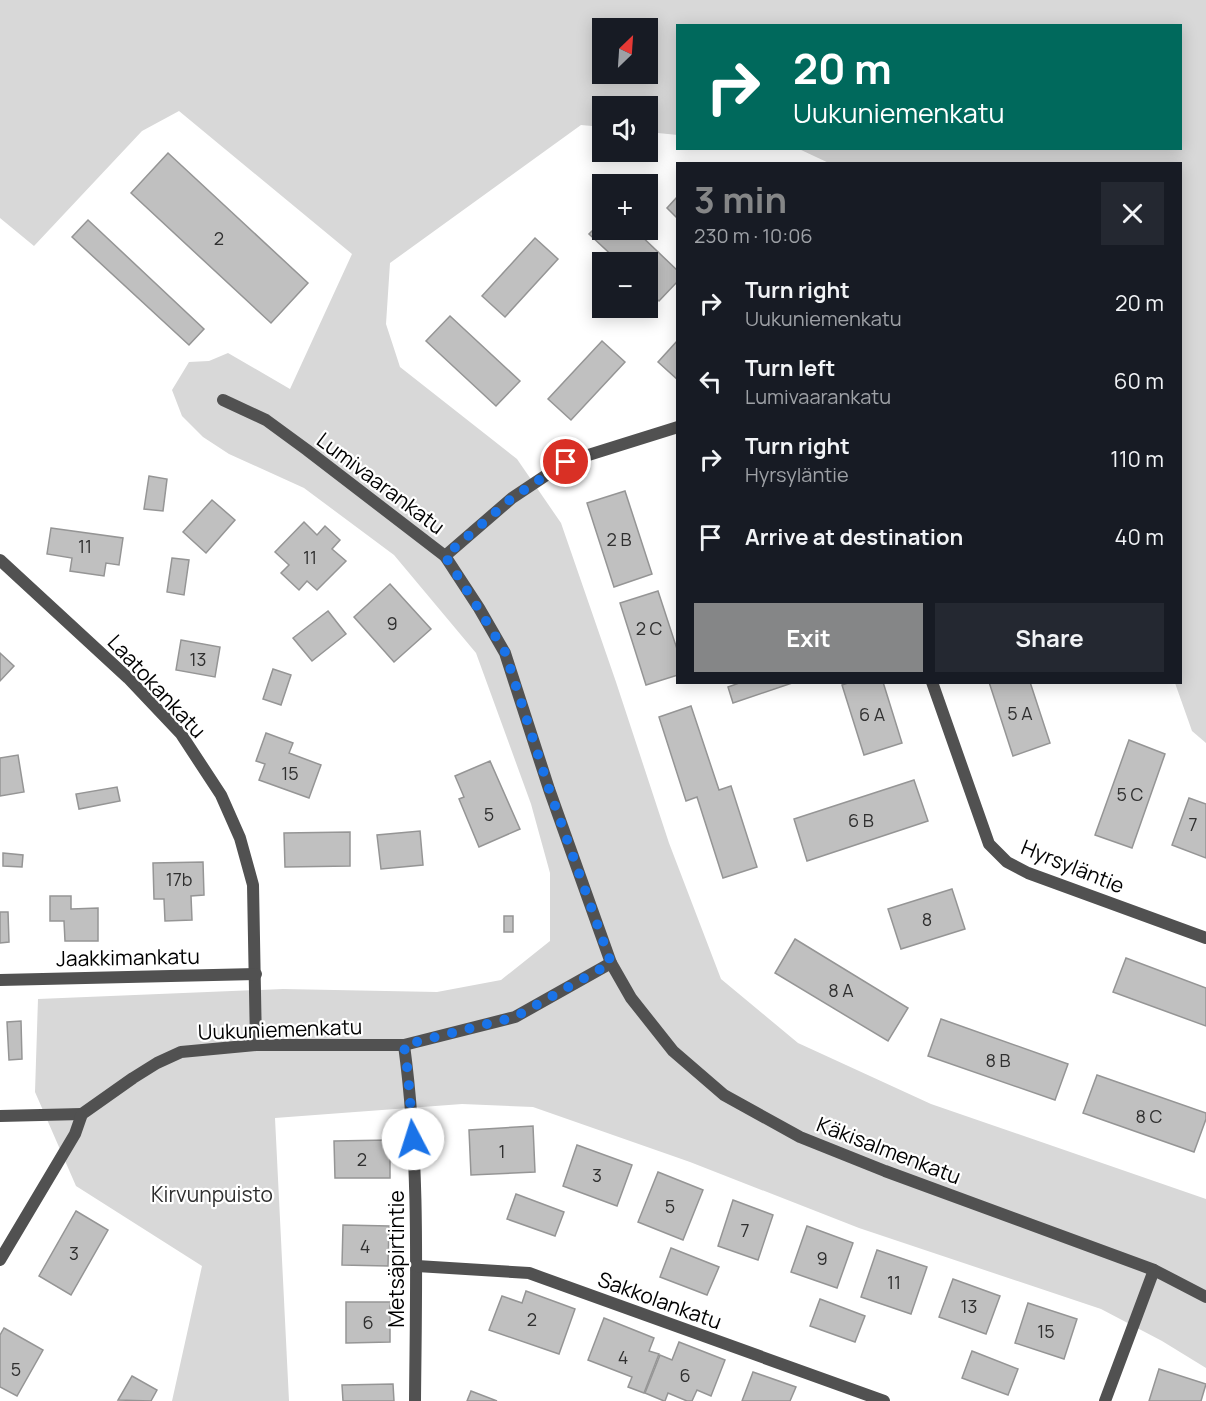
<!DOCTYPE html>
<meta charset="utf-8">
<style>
:root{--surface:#171b24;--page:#242831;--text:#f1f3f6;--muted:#9ea1a6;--accent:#858687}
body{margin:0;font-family:Manrope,sans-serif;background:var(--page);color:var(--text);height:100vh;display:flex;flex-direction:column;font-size:22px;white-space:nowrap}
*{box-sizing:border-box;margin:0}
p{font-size:20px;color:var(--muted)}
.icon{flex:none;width:33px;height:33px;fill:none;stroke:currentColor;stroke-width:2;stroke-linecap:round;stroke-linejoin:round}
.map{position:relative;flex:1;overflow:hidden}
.drawer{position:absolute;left:676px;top:162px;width:506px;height:522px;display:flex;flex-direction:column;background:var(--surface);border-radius:0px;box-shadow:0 3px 15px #0003}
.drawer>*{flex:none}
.top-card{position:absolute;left:676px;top:24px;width:506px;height:126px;border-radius:0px;box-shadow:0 3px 15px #0003;background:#00695c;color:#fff;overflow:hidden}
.needle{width:39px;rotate:25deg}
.buttons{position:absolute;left:592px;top:18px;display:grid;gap:12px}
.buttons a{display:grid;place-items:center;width:66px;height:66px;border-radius:0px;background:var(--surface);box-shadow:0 3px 15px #0003;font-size:30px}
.pin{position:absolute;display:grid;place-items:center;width:51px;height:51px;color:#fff;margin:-26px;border:3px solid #fff;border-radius:50%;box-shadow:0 2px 6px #0007}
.me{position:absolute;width:66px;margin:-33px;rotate:355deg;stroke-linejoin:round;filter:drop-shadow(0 0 4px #0008)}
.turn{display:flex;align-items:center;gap:21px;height:126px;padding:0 18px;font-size:27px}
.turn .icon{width:78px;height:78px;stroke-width:2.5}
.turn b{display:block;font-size:42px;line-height:51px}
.round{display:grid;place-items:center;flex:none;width:63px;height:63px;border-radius:0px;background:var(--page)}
.head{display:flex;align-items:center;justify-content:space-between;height:102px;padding:0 18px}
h1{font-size:36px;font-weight:700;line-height:45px;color:var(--accent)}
.primary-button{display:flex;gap:12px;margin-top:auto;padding:12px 18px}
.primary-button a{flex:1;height:69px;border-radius:0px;background:var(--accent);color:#fff;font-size:24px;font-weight:700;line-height:69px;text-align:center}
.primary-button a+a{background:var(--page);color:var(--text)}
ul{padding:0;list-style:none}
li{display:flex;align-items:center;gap:18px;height:78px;padding:0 18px}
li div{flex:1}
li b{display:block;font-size:22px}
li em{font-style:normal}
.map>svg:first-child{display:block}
.green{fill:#d8d8d8;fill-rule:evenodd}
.building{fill:#c0c0c0;stroke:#959595;stroke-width:1.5}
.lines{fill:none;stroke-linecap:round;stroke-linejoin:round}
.street{stroke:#515151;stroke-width:12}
.route{stroke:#1a73e8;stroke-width:10;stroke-dasharray:0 18}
.labels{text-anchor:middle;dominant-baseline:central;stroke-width:4.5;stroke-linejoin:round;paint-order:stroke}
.number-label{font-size:18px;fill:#303030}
.street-label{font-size:21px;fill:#000;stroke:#fff}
.park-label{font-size:21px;fill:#2f2f2f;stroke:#fff}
</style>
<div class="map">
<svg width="1206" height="1401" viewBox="0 0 1206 1401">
<rect width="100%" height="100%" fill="#fff"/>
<path class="green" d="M0,0h1206v743l-14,-12 -17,-48 5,-1v-518h-349l-32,-15 381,-1v-122h-502v109l-30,-3v-26h-45v21l-22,-2 -191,138 -4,61 14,43 117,92 44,64 55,159 53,161 52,136 77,64 133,61 275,95v169l-44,-27 -61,-32 -242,-81 -169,-66 -157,-55 -71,-3 -187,14 14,283h-117l30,-135 -126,-80 -41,-94 3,-93 245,-10 154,3 64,-12 49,-39v-68l-19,-69 -55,-151 -82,-98 -90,-67 -75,-34 -26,-17 -21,-21 -10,-26 17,-28 20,-1 19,-8 62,36 62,-135 -173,-143 -37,20 -108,115 -34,-28zM603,28h45v46h-45z"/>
<g class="building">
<polygon points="168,153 308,283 271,323 131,193"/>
<polygon points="678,196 678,219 667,208"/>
<polygon points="88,220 204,329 189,345 72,237"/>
<polygon points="603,220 603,230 635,230 678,271 678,281 659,301 648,291 648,262 619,262 589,234"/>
<polygon points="535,238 558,259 505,317 482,296"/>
<polygon points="450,316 520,381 496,406 426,341"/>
<polygon points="678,340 678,380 658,362"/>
<polygon points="602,341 625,362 571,420 548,399"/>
<polygon points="149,476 167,479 163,511 144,509"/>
<polygon points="625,491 652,574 614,587 587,503"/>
<polygon points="212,500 235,520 206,553 183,532"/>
<polygon points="304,522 317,535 325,526 340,540 332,549 346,561 317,590 307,581 299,590 281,573 289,565 275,552"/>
<polygon points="51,528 123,538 119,565 106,563 104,576 70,571 72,558 47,554"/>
<polygon points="172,558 189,560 184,595 167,592"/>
<polygon points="390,584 431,629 394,662 354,617"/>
<polygon points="658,591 678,652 678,675 646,685 620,603"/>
<polygon points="328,611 346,634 312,661 293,638"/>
<polygon points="181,640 220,647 215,677 176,670"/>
<polygon points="0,653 14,666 0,681"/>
<polygon points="273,669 291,675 281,705 263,699"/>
<polygon points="742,682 795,682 733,703 728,687"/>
<polygon points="851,682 883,682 902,743 864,755 842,685"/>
<polygon points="989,682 1030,682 1050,743 1013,756"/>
<polygon points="691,706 719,790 731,786 757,867 723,878 697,797 686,801 659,717"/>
<polygon points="266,733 293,743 289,753 321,765 309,798 259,780 265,764 256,761"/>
<polygon points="1129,740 1165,754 1132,848 1095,835"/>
<polygon points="18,755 24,792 0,796 0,758"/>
<polygon points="490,761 520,829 479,847 459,799 464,797 455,776"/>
<polygon points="914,780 928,821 807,861 794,819"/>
<polygon points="117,787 120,801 79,809 76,794"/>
<polygon points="1189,798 1206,804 1206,858 1172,845"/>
<polygon points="420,831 423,865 381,869 377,835"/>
<polygon points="350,832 350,866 285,867 284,833"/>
<polygon points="3,853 23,855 22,867 3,866"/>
<polygon points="203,862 204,895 191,896 192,920 165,921 164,899 154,899 153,863"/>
<polygon points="952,889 965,929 901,949 888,909"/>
<polygon points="50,896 71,896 71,909 98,908 98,941 65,941 64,921 50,921"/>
<polygon points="0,912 8,912 9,942 0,943"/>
<rect x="504" y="916" width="9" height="16"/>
<polygon points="795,939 908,1008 888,1041 775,973"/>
<polygon points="1126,958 1206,988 1206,1026 1113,992"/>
<polygon points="941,1019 1068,1064 1055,1100 928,1056"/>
<polygon points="21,1021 22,1059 9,1060 7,1022"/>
<polygon points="1097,1075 1206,1113 1206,1119 1194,1152 1083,1113"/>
<polygon points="533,1126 535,1172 471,1175 469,1130"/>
<polygon points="390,1140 390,1178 335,1178 334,1141"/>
<polygon points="577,1145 632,1165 617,1206 563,1186"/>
<polygon points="658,1172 703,1190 683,1240 638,1222"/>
<polygon points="516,1194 564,1212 555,1236 507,1219"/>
<polygon points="733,1200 773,1215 758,1260 718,1246"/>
<polygon points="76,1211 108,1230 71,1295 39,1276"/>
<polygon points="343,1225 389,1226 388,1266 342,1265"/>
<polygon points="807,1226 853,1243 837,1288 791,1272"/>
<polygon points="671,1248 719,1267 707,1295 660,1277"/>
<polygon points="877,1250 927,1267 911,1314 861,1297"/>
<polygon points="953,1279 1000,1296 986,1334 939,1317"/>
<polygon points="526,1291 575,1309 559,1354 489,1330 502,1296 522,1303"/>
<polygon points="820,1299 865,1316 855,1342 810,1326"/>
<polygon points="346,1302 390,1302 390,1342 346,1343"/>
<polygon points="1028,1303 1077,1319 1064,1359 1015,1343"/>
<polygon points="604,1318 654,1338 649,1351 659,1354 644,1393 628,1387 632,1377 588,1360"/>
<polygon points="4,1328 43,1350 17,1396 0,1387 0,1335"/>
<polygon points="679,1342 725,1360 711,1396 697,1390 692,1401 687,1401 668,1393 665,1401 664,1401 645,1393 660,1355 672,1360"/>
<polygon points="972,1351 1018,1369 1008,1395 962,1378"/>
<polygon points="1159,1369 1206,1384 1201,1401 1149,1401"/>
<polygon points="753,1372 796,1387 790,1401 742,1401"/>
<polygon points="132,1376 157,1390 151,1401 118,1400"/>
<polygon points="393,1384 394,1401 343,1401 342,1385"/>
<polygon points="471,1391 497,1401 467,1401"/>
</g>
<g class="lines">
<g class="street">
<polyline points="223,400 266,420 307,450 445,556 479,608 505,653 549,789 611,963 631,998 673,1051 724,1095 800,1137 885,1171 1154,1270 1206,1297"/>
<polyline points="445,556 512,498 566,462 678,427"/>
<polyline points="0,560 128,678 181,734 221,795 240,838 253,885 256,1045"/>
<polyline points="932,682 989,844 1007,862 1028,873 1206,938"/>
<polyline points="0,980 256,974"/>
<path d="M404,1045c16,118 12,237 11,356"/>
<polyline points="0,1116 82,1114"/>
<polyline points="0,1260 75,1134 82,1114 133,1078 157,1063 181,1052 256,1045 404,1045 515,1017 611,963"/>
<polyline points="417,1266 529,1273 884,1401"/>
<polyline points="1105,1401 1154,1270"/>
</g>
</g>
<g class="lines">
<polyline class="route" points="413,1139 408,1074 404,1045 515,1017 611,963 549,789 505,652 478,608 445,556 512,498 566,462"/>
</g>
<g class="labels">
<g class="number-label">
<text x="219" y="238">2</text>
<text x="619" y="539">2 B</text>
<text x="85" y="546">11</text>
<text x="310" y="557">11</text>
<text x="392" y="623">9</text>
<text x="649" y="628">2 C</text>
<text x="198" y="659">13</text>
<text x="1020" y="713">5 A</text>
<text x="872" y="714">6 A</text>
<text x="290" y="773">15</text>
<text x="1130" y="794">5 C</text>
<text x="489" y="814">5</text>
<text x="861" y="820">6 B</text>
<text x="1193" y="824">7</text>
<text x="179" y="879">17b</text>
<text x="927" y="919">8</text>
<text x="841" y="990">8 A</text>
<text x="998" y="1060">8 B</text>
<text x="1149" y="1116">8 C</text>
<text x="502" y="1151">1</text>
<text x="362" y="1159">2</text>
<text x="597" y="1175">3</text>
<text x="670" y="1206">5</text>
<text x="745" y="1230">7</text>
<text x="365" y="1246">4</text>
<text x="74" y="1253">3</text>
<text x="822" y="1258">9</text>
<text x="894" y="1282">11</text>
<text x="969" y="1306">13</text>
<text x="532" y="1319">2</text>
<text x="368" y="1322">6</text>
<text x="1046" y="1331">15</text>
<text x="623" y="1357">4</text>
<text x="16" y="1369">5</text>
<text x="685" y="1375">6</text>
</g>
<g class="street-label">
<text transform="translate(381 483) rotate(37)">Lumivaarankatu</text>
<text transform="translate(157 686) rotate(47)">Laatokankatu</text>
<text transform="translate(1073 866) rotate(22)">Hyrsyläntie</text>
<text transform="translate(128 957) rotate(-1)">Jaakkimankatu</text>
<text transform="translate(280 1029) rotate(-2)">Uukuniemenkatu</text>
<text transform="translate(889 1150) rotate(21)">Käkisalmenkatu</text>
<text transform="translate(396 1259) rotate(-90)">Metsäpirtintie</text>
<text transform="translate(660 1300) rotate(20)">Sakkolankatu</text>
</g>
<g class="park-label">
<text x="212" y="1194">Kirvunpuisto</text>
</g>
</g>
</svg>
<div class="buttons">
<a><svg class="needle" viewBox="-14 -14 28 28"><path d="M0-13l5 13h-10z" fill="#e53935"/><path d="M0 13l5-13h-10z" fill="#9ea1a6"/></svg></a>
<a><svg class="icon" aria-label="sound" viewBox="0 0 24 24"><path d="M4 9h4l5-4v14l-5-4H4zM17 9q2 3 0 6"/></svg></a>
<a>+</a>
<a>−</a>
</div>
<div class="pin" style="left:566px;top:462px;background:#d93025"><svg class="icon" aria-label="arrive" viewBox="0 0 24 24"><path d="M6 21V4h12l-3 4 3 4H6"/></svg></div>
<svg class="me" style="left:413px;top:1139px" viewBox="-20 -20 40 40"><circle r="19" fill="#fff"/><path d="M0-13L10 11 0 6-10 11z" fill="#1a73e8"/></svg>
<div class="top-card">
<div class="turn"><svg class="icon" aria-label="right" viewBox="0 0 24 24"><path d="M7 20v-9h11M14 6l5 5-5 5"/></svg><div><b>20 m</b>Uukuniemenkatu</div></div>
</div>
<section class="drawer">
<div class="head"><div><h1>3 min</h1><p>230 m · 10:06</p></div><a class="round"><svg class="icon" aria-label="close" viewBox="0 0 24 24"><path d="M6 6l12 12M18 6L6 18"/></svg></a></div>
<ul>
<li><svg class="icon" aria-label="right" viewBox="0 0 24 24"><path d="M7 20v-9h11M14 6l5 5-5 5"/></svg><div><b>Turn right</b><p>Uukuniemenkatu</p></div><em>20 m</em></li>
<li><svg class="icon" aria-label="left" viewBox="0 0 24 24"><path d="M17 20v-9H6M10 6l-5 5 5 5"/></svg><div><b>Turn left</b><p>Lumivaarankatu</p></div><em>60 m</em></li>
<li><svg class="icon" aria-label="right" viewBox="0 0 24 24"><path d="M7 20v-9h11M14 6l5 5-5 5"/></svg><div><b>Turn right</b><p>Hyrsyläntie</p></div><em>110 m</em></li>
<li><svg class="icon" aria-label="arrive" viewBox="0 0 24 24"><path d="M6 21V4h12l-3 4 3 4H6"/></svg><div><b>Arrive at destination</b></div><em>40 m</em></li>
</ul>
<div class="primary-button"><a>Exit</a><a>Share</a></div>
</section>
</div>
